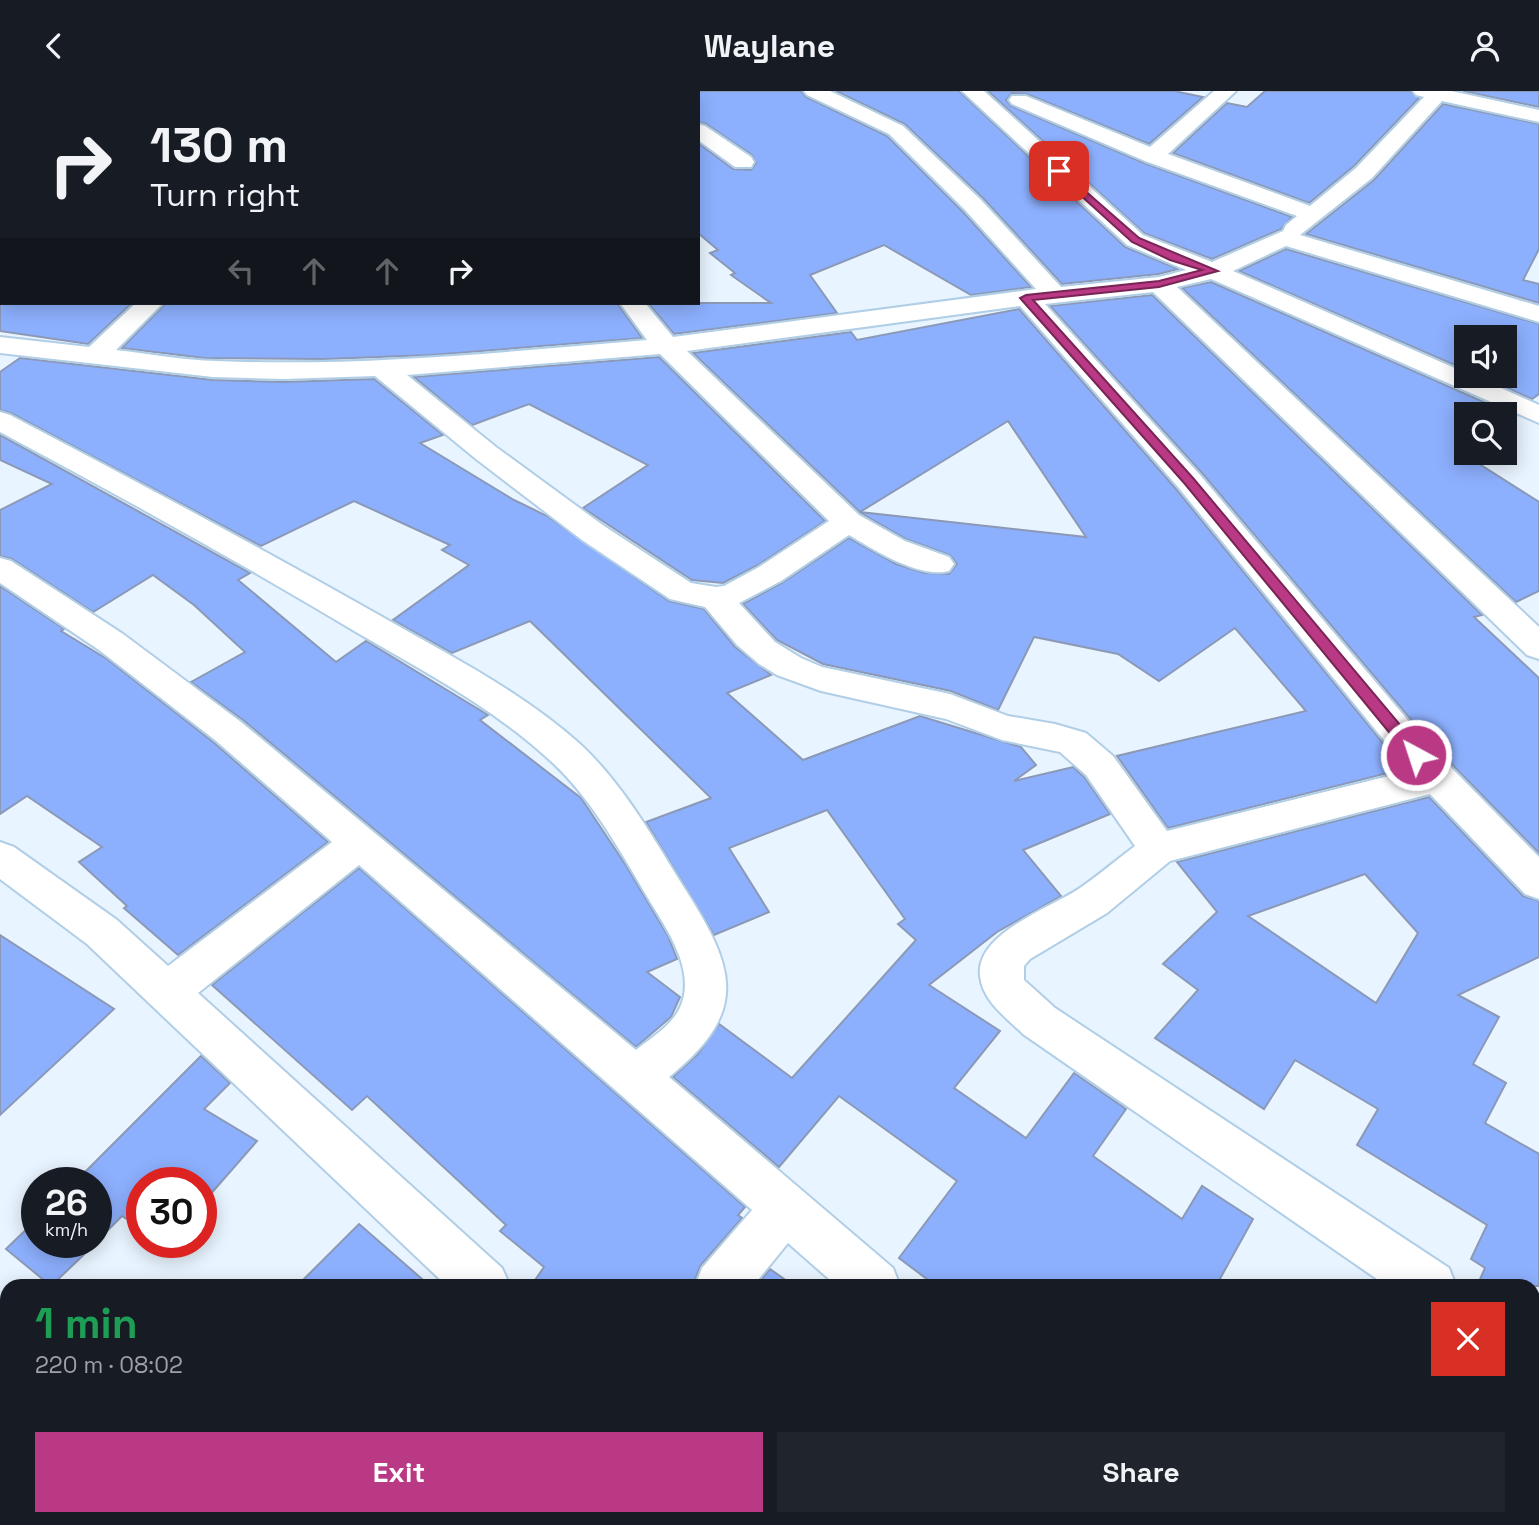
<!DOCTYPE html>
<meta charset="utf-8">
<style>
:root{--surface:#171b24;--page:#20242c;--text:#f1f3f6;--muted:#9ea1a6;--accent:#b93984}
body{margin:0;font-family:"Space Grotesk",sans-serif;background:var(--page);color:var(--text);height:100vh;display:flex;flex-direction:column;font-size:26px;white-space:nowrap}
*{box-sizing:border-box;margin:0}
p{font-size:23px;color:var(--muted)}
.icon{flex:none;width:38px;height:38px;fill:none;stroke:currentColor;stroke-width:2;stroke-linecap:round;stroke-linejoin:round}
.map{position:relative;flex:1;overflow:hidden}
.side{position:absolute;left:0px;top:1188px;width:1540px;height:247px;display:flex;flex-direction:column;background:var(--surface);border-radius:21px 21px 0 0;box-shadow:0 4px 18px #0003}
.side>*{flex:none}
.banner{position:absolute;left:0px;top:0px;width:700px;height:214px;box-shadow:0 4px 18px #0003;background:#171b24;color:var(--text);overflow:hidden}
.controls{position:absolute;left:1454px;top:234px;display:grid;gap:14px}
.controls a{display:grid;place-items:center;width:63px;height:63px;border-radius:0px;background:var(--surface);box-shadow:0 4px 18px #0003;font-size:35px}
.speed{position:absolute;left:21px;top:1076px;display:flex;gap:14px;font-size:35px;font-weight:700;text-align:center}
.speed>*{display:grid;place-content:center;width:91px;height:91px;border-radius:50%;background:var(--surface);box-shadow:0 4px 18px #0003;line-height:1}
.speed small{font-size:18px;font-weight:400}
.speed .limit{border:10px solid #d22;background:#fff;color:#111}
.pin{position:absolute;display:grid;place-items:center;width:60px;height:60px;color:#fff;margin:-30px;border-radius:14px;box-shadow:0 4px 10px #0006}
.me{position:absolute;width:77px;margin:-38px;rotate:320deg;stroke-linejoin:round;filter:drop-shadow(0 0 5px #0008)}
.turn{display:flex;align-items:center;gap:24px;height:147px;padding:0 35px;font-size:32px}
.turn .icon{width:91px;height:91px;stroke-width:2.5}
.turn b{display:block;font-size:49px;line-height:60px}
.lanes{display:flex;align-items:center;height:66px;padding:0 35px;background:#0003;justify-content:center;gap:35px;direction:ltr}
.lanes .off{opacity:.35}
.round{display:grid;place-items:center;flex:none;width:74px;height:74px;border-radius:0px;background:var(--page)}
.head{display:flex;align-items:center;justify-content:space-between;height:119px;padding:0 35px}
h1{font-size:42px;font-weight:700;line-height:52px;color:#1e9e55}
.action{display:flex;gap:14px;margin-top:auto;padding:14px 35px}
.action a{flex:1;height:80px;border-radius:0px;background:var(--accent);color:#fff;font-size:28px;font-weight:700;line-height:80px;text-align:center}
.action a+a{background:var(--page);color:var(--text)}
header{display:flex;justify-content:space-between;align-items:center;height:91px;padding:0 35px;background:var(--surface);font-size:32px;font-weight:700}
.map>svg:first-child{display:block}
.building{fill:#8db0fe;stroke:#8b99b6;stroke-width:2;fill-rule:evenodd}
.lines{fill:none;stroke-linecap:round;stroke-linejoin:round}
.minor-casing{stroke:#b1cee7;stroke-width:4}
.minor{fill:#fff;fill-rule:evenodd}
.route{fill:#b93984;stroke:#782556;stroke-width:2}
</style>
<header><svg class="icon" aria-label="back" viewBox="0 0 24 24"><path d="M15 5l-7 7 7 7"/></svg>Waylane<svg class="icon" aria-label="person" viewBox="0 0 24 24"><circle cx="12" cy="8" r="4"/><path d="M4 21q1-7 8-7t8 7"/></svg></header>
<div class="map">
<svg width="1539" height="1434" viewBox="0 0 1539 1434">
<rect width="100%" height="100%" fill="#e8f4ff"/>
<g class="building">
<polygon points="698,0 801,0 806,6 887,45 963,121 1031,196 971,204 884,154 810,184 837,222 674,243 648,212 771,212 731,184 735,182 710,162 718,159 698,142 698,52 733,78 751,79 756,72 752,64 706,33 698,31"/>
<polygon points="836,0 959,0 1125,156 1178,178 1159,183 1062,193 983,107 905,33"/>
<polygon points="988,0 1174,0 1203,6 1149,53 1027,3 1012,2 1006,9 1011,15 1144,72 1292,126 1281,138 1212,168 1144,142"/>
<polygon points="1265,0 1410,0 1419,7 1354,75 1309,112 1173,62 1227,12 1247,16"/>
<polygon points="1463,0 1539,0 1539,16"/>
<polygon points="1443,13 1539,33 1539,158 1523,189 1539,193 1539,212 1306,143 1374,89"/>
<polygon points="1286,158 1539,233 1539,303 1532,308 1481,285 1505,285 1505,247 1466,247 1466,279 1239,180"/>
<polygon points="1211,191 1511,323 1505,327 1505,324 1466,324 1466,355 1459,360 1539,411 1539,500 1516,511 1182,197"/>
<polygon points="1152,204 1482,524 1474,526 1539,587 1539,762 1431,652 1202,382 1050,215"/>
<polygon points="0,212 132,212 88,253 0,240"/>
<polygon points="166,212 617,212 642,247 432,264 325,268 204,267 122,257"/>
<path d="M1019,218l157,180 228,280 -236,59 -51,-72 189,-45 -71,-83 -76,53 -41,-27 -84,-17 -36,73 -47,-19 -128,-27 -46,-24 -34,-36 39,-21 67,-45 47,26 28,9 25,1 8,-10 -7,-9 -44,-16 -45,-26 -168,-160 158,-21 6,8zM1008,330l78,116 -226,-25z"/>
<polygon points="659,266 825,430 758,474 723,492 692,489 583,417 648,374 529,313 472,334 414,286"/>
<polygon points="20,267 213,289 283,291 374,288 443,344 420,352 514,409 547,425 669,510 704,518 735,556 771,584 727,602 803,669 920,625 1021,656 1036,674 1014,690 1073,676 1084,686 1110,723 1023,759 1061,805 997,841 929,894 1000,940 954,997 1026,1047 1074,982 1126,1018 1093,1065 1182,1128 1202,1095 1253,1128 1216,1195 936,1195 899,1167 957,1090 839,1005 779,1076 673,986 698,963 719,933 792,987 916,849 898,833 905,828 827,719 729,757 769,821 714,844 646,731 711,707 530,530 452,562 393,529 469,474 442,459 450,454 354,410 261,455 11,322 0,319 0,281"/>
<polygon points="0,344 250,482 238,489 336,571 366,550 488,624 480,629 581,707 625,773 668,845 677,868 647,881 680,906 671,926 636,956 243,629 191,591 245,561 194,514 153,484 93,521 12,468 0,465 0,419 52,393 0,369"/>
<polygon points="0,495 64,538 61,540 107,568 213,651 328,751 178,864 124,817 127,815 79,771 102,756 27,705 0,723"/>
<path d="M1429,706l94,99 16,5v56l-81,38 41,22 -26,47 33,19 -21,40 54,31v132h-62l8,-18 -14,-9 16,-34 -130,-80 21,-36 -83,-49 -31,49 -109,-71 43,-48 -35,-26 54,-52 -40,-50zM1365,783l53,59 -42,70 -128,-87z"/>
<polygon points="359,777 745,1116 738,1124 742,1127 700,1175 693,1195 531,1195 544,1176 500,1140 506,1134 367,1005 352,1019 212,894"/>
<polygon points="0,844 114,918 0,1024"/>
<polygon points="201,965 230,992 204,1018 257,1050 201,1114 201,1092 142,1092 142,1138 122,1125 96,1151 96,1092 74,1092"/>
<polygon points="37,1128 37,1152 96,1152 51,1195 6,1158"/>
<polygon points="359,1133 430,1195 297,1195"/>
<polygon points="770,1178 794,1195 756,1195"/>
</g>
<g class="lines">
<g class="minor-casing">
<g id="minor">
<polygon points="177,0 199,0 175,2"/>
<polygon points="408,0 429,0 431,2 409,2"/>
<polygon points="447,0 468,0 445,2"/>
<polygon points="634,0 655,0 657,2 635,2"/>
<path d="M804,0h26l73,35 78,74 80,87 98,-10 27,-7 -59,-25 -165,-154h22l159,144 69,27 71,-31 3,-6 11,-9 -152,-55 -133,-57 -3,-4 3,-4h14l124,51 64,-56h22l-68,63 142,52 46,-38 68,-71 -8,-2 -3,-4h38l88,19v12l-97,-21 -70,77 -72,57 239,71v16l-253,-76 -53,25 233,102v3h8l65,29v18l-328,-144 -34,8 362,340v32l-12,-4 -374,-363 -108,12 155,171 229,270 110,112v42l-14,-5 -95,-100 -260,67 -63,52 -77,46 -6,7v14l31,28 394,260 7,18h-69l-364,-252c-17,-17 -40,-32 -43,-58 -5,-43 71,-68 100,-88 19,-13 36,-28 55,-42l-49,-71 -26,-23 -58,-12 -56,-21 -125,-28 -44,-16 -18,-11 -22,-19 -32,-38 -35,-8 -88,-59 -106,-81 -101,-83 -92,3 -70,-2 -213,-24v-16l89,10 47,-44h27l-47,47c34,4 67,10 101,11 144,6 287,-9 430,-21l-27,-37h25l28,34 363,-48 -71,-79 -76,-76 -82,-39zM1020,215l158,181 231,284 -242,60 -54,-75 -27,-23 -31,-9 -47,-8 -58,-22 -128,-27 -21,-9 -26,-16 -36,-39 42,-22 68,-46c25,15 71,44 100,36l5,-7 -5,-7 -44,-16 -46,-26 -172,-164zM660,263l169,167 -70,46 -35,19 -8,1 -25,-4 -87,-57 -108,-79 -89,-72z"/>
<rect x="0" y="8" width="2" height="13"/>
<polygon points="698,33 705,35 751,66 754,71 751,76 735,76 698,49"/>
<polygon points="2,93 2,107 0,108 0,94"/>
<path d="M0,321l10,3c124,65 247,131 369,200 68,39 142,76 201,129 43,40 72,92 103,142 51,80 69,124 -14,191l224,191 7,18h-63l-49,-43 -35,43h-58l7,-18 50,-58 -393,-345 -161,128 304,275 8,18h-63l-360,-342 -87,-65v-37l14,5 103,73 51,46 164,-124 -117,-102 -116,-90 -99,-67v-25l11,3 112,73 118,88 395,328c15,-12 38,-26 45,-45 15,-36 -16,-78 -33,-107 -28,-47 -55,-97 -94,-134 -58,-55 -131,-93 -198,-132 -117,-70 -236,-136 -356,-200z"/>
<polygon points="1533,1238 1539,1240 1539,1294 1533,1292"/>
<polygon points="501,1428 561,1428 558,1434 498,1434"/>
<polygon points="704,1428 765,1428 768,1434 707,1434"/>
<polygon points="1118,1428 1180,1428 1183,1434 1121,1434"/>
</g>
</g>
<use href="#minor" class="minor"/>
</g>
<polygon class="route" points="1059,77 1139,147 1218,180 1159,196 1033,209 1193,387 1422,660 1424,664 1422,668 1411,668 1185,393 1020,207 1026,204 1159,190 1202,179 1170,169 1132,151 1056,82 1056,78"/>
</svg>
<div class="controls">
<a><svg class="icon" aria-label="sound" viewBox="0 0 24 24"><path d="M4 9h4l5-4v14l-5-4H4zM17 9q2 3 0 6"/></svg></a>
<a><svg class="icon" aria-label="search" viewBox="0 0 24 24"><circle cx="10" cy="10" r="6"/><path d="M15 15l6 6"/></svg></a>
</div>
<div class="speed"><div>26<small>km/h</small></div><div class="limit">30</div></div>
<div class="pin" style="left:1059px;top:80px;background:#d93025"><svg class="icon" aria-label="arrive" viewBox="0 0 24 24"><path d="M6 21V4h12l-3 4 3 4H6"/></svg></div>
<svg class="me" style="left:1416px;top:664px" viewBox="-20 -20 40 40"><circle r="17" fill="#b93984" stroke="#fff" stroke-width="3"/><path d="M0-11L8 9 0 5-8 9z" fill="#fff"/></svg>
<div class="banner">
<div class="turn"><svg class="icon" aria-label="right" viewBox="0 0 24 24"><path d="M7 20v-9h11M14 6l5 5-5 5"/></svg><div><b>130 m</b>Turn right</div></div>
<div class="lanes"><svg class="icon off" aria-label="left" viewBox="0 0 24 24"><path d="M17 20v-9H6M10 6l-5 5 5 5"/></svg><svg class="icon off" aria-label="ahead" viewBox="0 0 24 24"><path d="M12 20V5M6 11l6-6 6 6"/></svg><svg class="icon off" aria-label="ahead" viewBox="0 0 24 24"><path d="M12 20V5M6 11l6-6 6 6"/></svg><svg class="icon" aria-label="right" viewBox="0 0 24 24"><path d="M7 20v-9h11M14 6l5 5-5 5"/></svg></div>
</div>
<section class="side">
<div class="head"><div><h1>1 min</h1><p>220 m · 08:02</p></div><a class="round" style="background:#d93025;color:#fff"><svg class="icon" aria-label="close" viewBox="0 0 24 24"><path d="M6 6l12 12M18 6L6 18"/></svg></a></div>
<div class="action"><a>Exit</a><a>Share</a></div>
</section>
</div>
